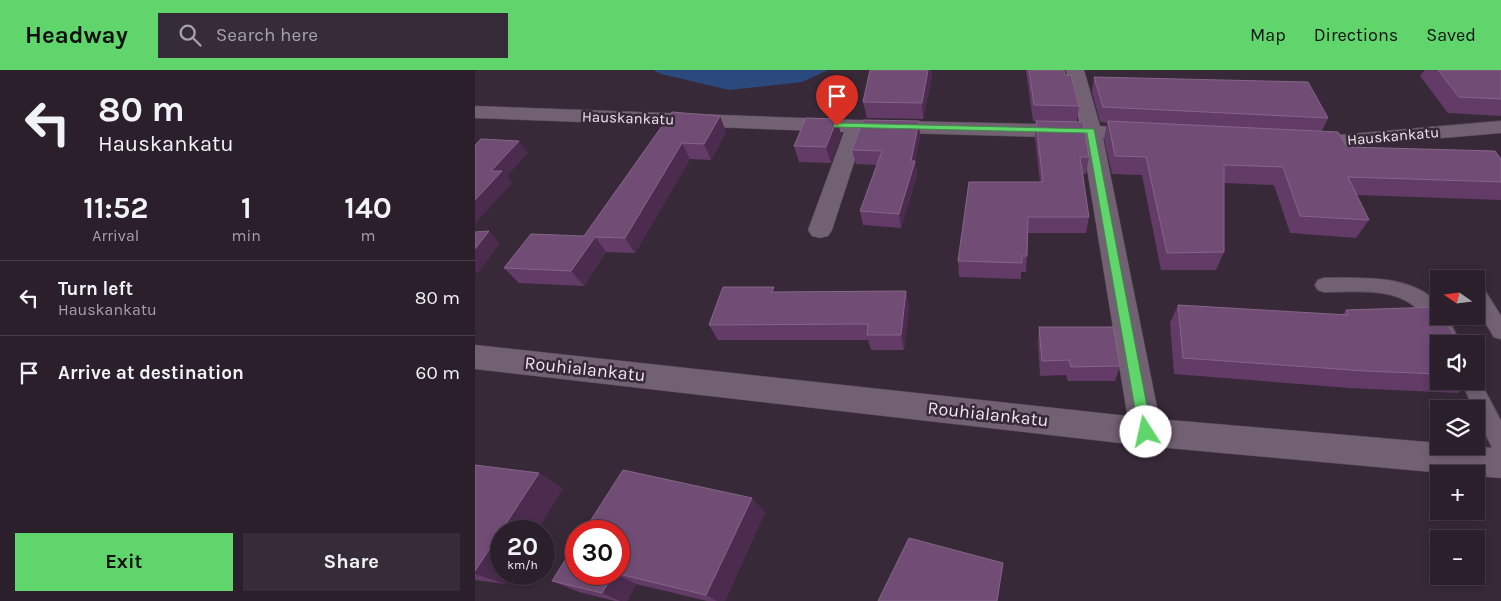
<!DOCTYPE html>
<meta charset="utf-8">
<style>
:root{--surface:#2a1f2b;--page:#362c37;--text:#f1f3f6;--muted:#a5a2a9;--line:#463d47;--accent:#5fd56b}
body{margin:0;font-family:Karla,sans-serif;background:var(--page);color:var(--text);height:100vh;display:flex;flex-direction:column;font-size:19px;white-space:nowrap}
*{box-sizing:border-box;margin:0}
p{font-size:16px;color:var(--muted)}
.icon{flex:none;width:28px;height:28px;fill:none;stroke:currentColor;stroke-width:2;stroke-linecap:round;stroke-linejoin:round}
.map{position:relative;flex:1;overflow:hidden}
.side{display:flex;flex-direction:column;background:var(--surface);width:475px}
.side>*{flex:none}
.banner{background:#2a1f2b;color:var(--text);overflow:hidden}
.needle{width:32px;rotate:284deg}
.controls{position:absolute;left:955px;top:200px;display:grid;gap:10px}
.controls a{display:grid;place-items:center;width:55px;height:55px;border-radius:0px;background:var(--surface);box-shadow:0 2px 8px #0003,0 0 0 1px var(--line);font-size:25px}
.speed{position:absolute;left:15px;top:450px;display:flex;gap:10px;font-size:25px;font-weight:700;text-align:center}
.speed>*{display:grid;place-content:center;width:65px;height:65px;border-radius:50%;background:var(--surface);box-shadow:0 2px 8px #0003,0 0 0 1px var(--line);line-height:1}
.speed small{font-size:12px;font-weight:400}
.speed .limit{border:8px solid #d22;background:#fff;color:#111}
.pin{position:absolute;display:grid;place-items:center;width:42px;height:42px;color:#fff;margin:-51px -21px;border-radius:50% 50% 50% 0;rotate:-45deg;box-shadow:0 0 5px #0007}
.pin .icon{rotate:45deg}
.me{position:absolute;width:55px;margin:-28px;rotate:350deg;stroke-linejoin:round;filter:drop-shadow(0 0 4px #0008)}
.turn{display:flex;align-items:center;gap:18px;height:105px;padding:0 15px;font-size:22px}
.turn .icon{width:65px;height:65px;stroke-width:2.5}
.turn b{display:block;font-size:35px;line-height:42px}
.eta{display:flex;justify-content:space-evenly;align-items:center;height:85px;text-align:center}
.eta b{font-size:30px;font-weight:700;line-height:35px}
.primary-button{display:flex;gap:10px;margin-top:auto;padding:10px 15px}
.primary-button a{flex:1;height:58px;border-radius:0px;background:var(--accent);color:#111;font-size:20px;font-weight:700;line-height:58px;text-align:center}
.primary-button a+a{background:var(--page);color:var(--text)}
ul{padding:0;list-style:none}
li{display:flex;align-items:center;gap:15px;height:75px;padding:0 15px;border-top:1px solid var(--line)}
li div{flex:1}
li b{display:block;font-size:19px}
li em{font-style:normal}
header{display:flex;align-items:center;gap:30px;box-sizing:border-box;height:70px;padding:0 25px;background:var(--accent);color:#111}
header strong{font-size:24px}
nav{display:flex;gap:28px;margin-inline-start:auto;font-size:18px}
.search{width:350px;height:45px;background:var(--page);display:flex;align-items:center;gap:12px;box-sizing:border-box;padding:0 18px;border-radius:0px;color:var(--muted);font-size:19px}
main{display:flex;flex:1;min-height:0}
.map>svg:first-child{display:block}
.water{fill:#2b497c}
.lines{fill:none;stroke-linecap:round;stroke-linejoin:round}
.lane-casing{stroke:#554856;stroke-width:2}
.street-casing{stroke:#554856;stroke-width:1}
.secondary-casing{stroke:#554856;stroke-width:1}
.lane{fill:#726173;fill-rule:evenodd}
.street{fill:#726173;fill-rule:evenodd}
.secondary{fill:#726173;fill-rule:evenodd}
.wall{fill:#623b66}
.shaded-wall{fill:#4b2c4e}
.building{fill:#714d75;stroke:#856588}
.route{fill:#5fd56b;stroke:#3e8a46}
.labels{text-anchor:middle;dominant-baseline:central;stroke-width:5;stroke-linejoin:round;paint-order:stroke}
.far-street-label{font-size:15px;fill:#efe5f0;stroke:#382939}
.street-label{font-size:18px;fill:#efe5f0;stroke:#382939}
</style>
<header>
<strong>Headway</strong>
<div class="search"><svg class="icon" aria-label="search" viewBox="0 0 24 24"><circle cx="10" cy="10" r="6"/><path d="M15 15l6 6"/></svg>Search here</div>
<nav><a>Map</a><a>Directions</a><a>Saved</a></nav>
</header>
<main>
<section class="side">
<div class="banner">
<div class="turn"><svg class="icon" aria-label="left" viewBox="0 0 24 24"><path d="M17 20v-9H6M10 6l-5 5 5 5"/></svg><div><b>80 m</b>Hauskankatu</div></div>
</div>
<div class="eta">
<div><b>11:52</b><p>Arrival</p></div>
<div><b>1</b><p>min</p></div>
<div><b>140</b><p>m</p></div>
</div>
<ul>
<li><svg class="icon" aria-label="left" viewBox="0 0 24 24"><path d="M17 20v-9H6M10 6l-5 5 5 5"/></svg><div><b>Turn left</b><p>Hauskankatu</p></div><em>80 m</em></li>
<li><svg class="icon" aria-label="arrive" viewBox="0 0 24 24"><path d="M6 21V4h12l-3 4 3 4H6"/></svg><div><b>Arrive at destination</b></div><em>60 m</em></li>
</ul>
<div class="primary-button"><a>Exit</a><a>Share</a></div>
</section>
<div class="map">
<svg width="1026" height="531" viewBox="0 0 1026 531">
<rect width="100%" height="100%" fill="#382939"/>
<polygon class="water" points="178,0 353,0 327,12 254,20 186,4"/>
<g class="lines">
<g class="lane-casing">
<g id="lane">
<path d="M849,208c36,0 89,-4 115,27v11h8l14,28h-19c-26,-58 -62,-53 -118,-52l-6,-2 -3,-5 3,-5z"/>
<polygon points="1001,214 1007,216 1026,246 1026,269 1019,267 1001,237"/>
<polygon points="1001,304 1026,351 1026,383 1018,380 1001,343 1001,339 999,339 986,311 1001,311"/>
</g>
</g>
<g class="street-casing">
<g id="street">
<polygon points="591,0 609,0 625,56 675,59 678,63 675,67 668,69 628,68 687,362 682,372 671,376 660,372 655,362 607,68 389,62 357,160 353,166 345,168 337,166 333,160 369,62 0,48 0,36 381,50 605,55"/>
<polygon points="1026,51 1026,63 851,78 824,75 821,71 824,67 831,65 851,66"/>
</g>
</g>
<g class="secondary-casing">
<polygon id="secondary" points="0,275 671,348 964,373 964,376 1026,378 1026,408 1001,406 1001,404 979,404 671,376 0,299"/>
</g>
<use href="#lane" class="lane"/>
<use href="#street" class="street"/>
<use href="#secondary" class="secondary"/>
</g>
<g class="wall">
<polygon points="395,0 456,0 457,6 448,49 392,48 388,32"/>
<polygon points="551,0 589,0 590,5 604,36 602,51 614,87 611,104 608,104 614,147 611,163 553,163 551,202 546,202 546,209 484,207 483,191 565,112 560,67 561,51 558,51"/>
<polygon points="950,0 1026,0 1026,46 973,43 945,6"/>
<polygon points="619,7 853,48 847,61 872,77 1026,89 1026,130 882,125 894,150 881,168 815,163 799,115 749,113 749,182 741,200 686,200 667,105 637,104 629,69 632,53 625,52 617,22"/>
<polygon points="197,42 245,46 251,62 236,90 215,89 160,183 131,182 109,216 44,213 29,198 109,166"/>
<polygon points="362,49 366,65 356,93 324,92 319,76"/>
<polygon points="445,65 440,91 442,105 426,158 388,155 385,141 402,95 381,94 377,80"/>
<polygon points="431,221 434,237 429,280 396,280 393,270 243,270 234,255 301,222"/>
<polygon points="703,235 867,245 871,240 964,274 964,311 997,311 983,323 874,318 699,304 695,253"/>
<polygon points="564,257 645,296 640,311 593,311 591,305 565,306 563,272"/>
<polygon points="0,395 64,403 88,419 26,504 36,504 30,514 0,510"/>
<polygon points="290,442 250,531 232,531 161,514 152,531 140,531 104,522 77,511 101,504 144,504"/>
</g>
<g class="shaded-wall">
<polygon points="453,0 456,0 457,6 448,49 447,33"/>
<polygon points="245,46 251,62 236,90 229,74"/>
<polygon points="362,49 366,65 356,93 351,77"/>
<polygon points="444,51 445,65 440,93 440,91 442,105 426,158 424,144"/>
<polygon points="44,71 53,83 32,106 37,113 0,154 0,130 16,101"/>
<polygon points="207,73 215,89 160,183 150,168"/>
<polygon points="14,161 25,173 3,203 0,201 0,179"/>
<polygon points="120,167 131,182 109,216 96,201"/>
<polygon points="431,221 434,237 429,280 426,265"/>
<polygon points="64,403 88,419 62,461 26,461 26,504 36,504 30,514 0,504 0,501"/>
<polygon points="277,428 290,442 250,531 242,531 231,525"/>
<polygon points="138,504 141,504 161,514 152,531 145,531 127,523"/>
</g>
<g class="building">
<polygon points="395,0 453,0 447,33 388,32"/>
<polygon points="554,0 589,0 590,5 596,5 604,36 559,35"/>
<polygon points="963,0 1026,0 1026,29 984,27"/>
<polygon points="619,7 833,12 853,48 628,37"/>
<polygon points="197,42 245,46 229,74 207,73 150,168 120,167 96,201 29,198 56,164 109,166"/>
<polygon points="331,48 362,49 351,77 319,76"/>
<polygon points="388,50 444,51 436,91 440,91 424,144 385,141 407,81 377,80"/>
<polygon points="561,51 608,52 614,87 605,87 614,147 553,147 552,186 547,186 547,193 483,191 494,112 568,112"/>
<polygon points="633,51 863,62 872,77 1020,81 1026,89 1026,112 873,107 894,150 825,146 808,97 749,95 749,182 692,183 671,87 640,86"/>
<polygon points="6,69 44,71 16,101 27,101 0,130 0,75"/>
<polygon points="14,161 0,179 0,162"/>
<polygon points="248,217 299,217 297,222 431,221 426,265 392,265 393,254 234,255"/>
<polygon points="703,235 873,245 871,240 962,237 964,240 964,246 967,246 984,274 964,274 964,304 890,301 708,288"/>
<polygon points="564,257 638,257 645,296 596,297 594,290 567,291"/>
<polygon points="0,395 64,403 0,501"/>
<polygon points="148,400 277,428 231,525 144,504 144,461 109,461"/>
<polygon points="434,468 528,493 522,531 403,531"/>
<polygon points="101,473 101,504 138,504 127,523 77,511"/>
</g>
<polygon class="route" points="362,53 619,59 677,362 675,366 671,368 666,366 664,362 612,63 359,57 359,54"/>
<g class="labels">
<g class="far-street-label">
<text transform="translate(153 48) rotate(2)">Hauskankatu</text>
<text transform="translate(918 66) rotate(-5)">Hauskankatu</text>
</g>
<g class="street-label">
<text transform="translate(110 299) rotate(6)">Rouhialankatu</text>
<text transform="translate(513 344) rotate(6)">Rouhialankatu</text>
</g>
</g>
</svg>
<div class="controls">
<a><svg class="needle" viewBox="-14 -14 28 28"><path d="M0-13l5 13h-10z" fill="#e53935"/><path d="M0 13l5-13h-10z" fill="#a5a2a9"/></svg></a>
<a><svg class="icon" aria-label="sound" viewBox="0 0 24 24"><path d="M4 9h4l5-4v14l-5-4H4zM17 9q2 3 0 6"/></svg></a>
<a><svg class="icon" aria-label="layers" viewBox="0 0 24 24"><path d="M12 4l9 5-9 5-9-5zM3 14l9 5 9-5"/></svg></a>
<a>+</a>
<a>−</a>
</div>
<div class="speed"><div>20<small>km/h</small></div><div class="limit">30</div></div>
<div class="pin" style="left:362px;top:56px;background:#d93025"><svg class="icon" aria-label="arrive" viewBox="0 0 24 24"><path d="M6 21V4h12l-3 4 3 4H6"/></svg></div>
<svg class="me" style="left:671px;top:362px" viewBox="-20 -20 40 40"><circle r="19" fill="#fff"/><path d="M0-13L10 11 0 6-10 11z" fill="#5fd56b"/></svg>
</div>
</main>
